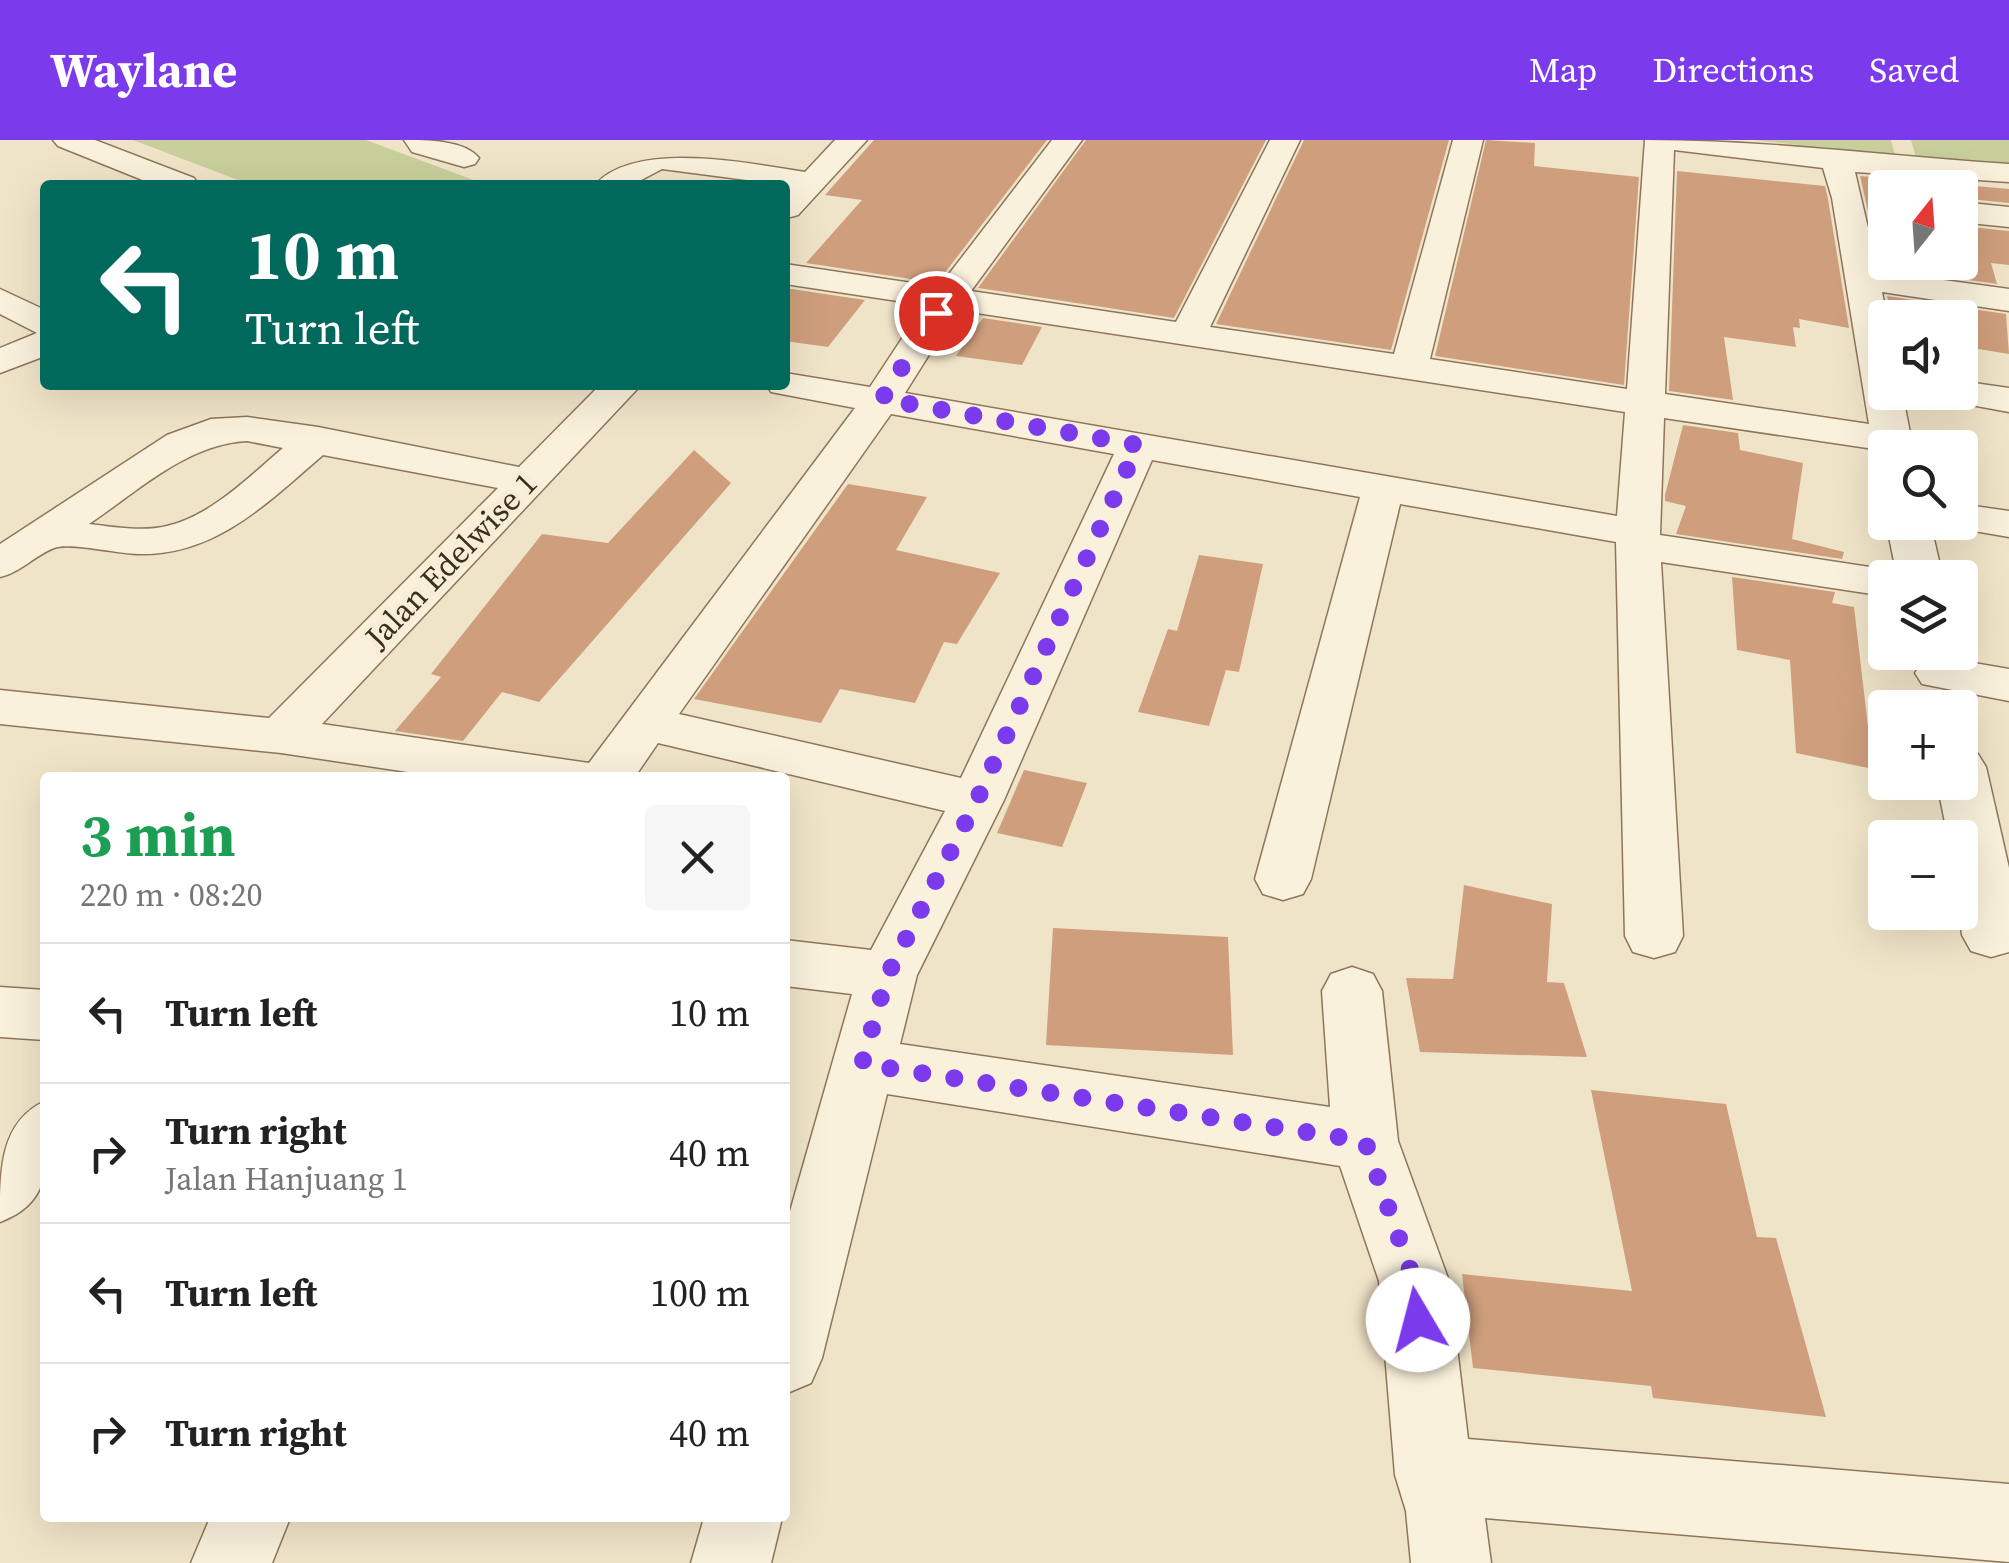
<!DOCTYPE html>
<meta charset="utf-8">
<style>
:root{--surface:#fff;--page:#f6f6f6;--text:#222;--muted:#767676;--line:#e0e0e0;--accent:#7c3aed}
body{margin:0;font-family:"Source Serif 4",serif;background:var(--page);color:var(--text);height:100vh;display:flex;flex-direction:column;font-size:38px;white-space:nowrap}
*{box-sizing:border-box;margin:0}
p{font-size:32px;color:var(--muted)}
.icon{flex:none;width:55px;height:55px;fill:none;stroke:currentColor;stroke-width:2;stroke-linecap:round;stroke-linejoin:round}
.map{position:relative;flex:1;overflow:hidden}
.panel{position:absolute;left:40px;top:632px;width:750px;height:750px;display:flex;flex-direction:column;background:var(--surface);border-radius:10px;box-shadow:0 10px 40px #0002}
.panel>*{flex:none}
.banner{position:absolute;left:40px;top:40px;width:750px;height:210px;border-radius:10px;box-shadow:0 10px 40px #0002;background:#00695c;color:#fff;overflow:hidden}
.needle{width:65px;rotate:17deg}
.fabs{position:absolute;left:1868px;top:30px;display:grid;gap:20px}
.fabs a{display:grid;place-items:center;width:110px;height:110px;border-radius:10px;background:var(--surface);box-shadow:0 10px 40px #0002;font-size:50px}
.pin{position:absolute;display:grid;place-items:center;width:85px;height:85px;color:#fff;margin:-42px;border:5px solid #fff;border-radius:50%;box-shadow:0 2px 10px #0007}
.me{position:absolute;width:110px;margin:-55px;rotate:352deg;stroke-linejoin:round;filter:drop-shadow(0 0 8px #0008)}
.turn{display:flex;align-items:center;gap:35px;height:210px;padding:0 40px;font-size:45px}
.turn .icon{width:130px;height:130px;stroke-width:2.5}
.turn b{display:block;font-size:70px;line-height:85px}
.round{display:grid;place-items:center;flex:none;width:105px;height:105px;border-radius:10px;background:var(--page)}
.head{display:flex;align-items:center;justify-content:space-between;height:170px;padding:0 40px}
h1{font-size:60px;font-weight:700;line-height:75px;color:#1e9e55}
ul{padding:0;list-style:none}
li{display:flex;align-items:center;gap:30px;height:140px;padding:0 40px;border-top:2px solid var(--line)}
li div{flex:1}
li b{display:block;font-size:38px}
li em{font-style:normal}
header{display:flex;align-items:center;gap:60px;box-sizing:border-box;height:140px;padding:0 50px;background:var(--accent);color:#fff}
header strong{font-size:48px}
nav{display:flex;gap:55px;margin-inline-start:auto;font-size:35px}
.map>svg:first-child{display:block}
.green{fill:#c9cf9b}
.building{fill:#cf9f7d}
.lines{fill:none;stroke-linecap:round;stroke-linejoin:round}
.minor-casing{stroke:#8d765c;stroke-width:3}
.minor{fill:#faf1dc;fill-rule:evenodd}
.route{stroke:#7c3aed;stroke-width:18;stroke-dasharray:0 32.4}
.labels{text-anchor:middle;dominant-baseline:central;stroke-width:10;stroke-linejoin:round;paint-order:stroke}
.street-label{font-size:32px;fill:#3d2e20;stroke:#f7eed8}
</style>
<header>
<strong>Waylane</strong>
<nav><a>Map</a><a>Directions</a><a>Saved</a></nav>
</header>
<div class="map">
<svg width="2009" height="1423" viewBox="0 0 2009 1423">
<rect width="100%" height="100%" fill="#f0e4c8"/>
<g class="green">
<polygon points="133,0 366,0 487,45 251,45"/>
<polygon points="1752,0 1891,0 1895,15"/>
<polygon points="1911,0 2009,0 2009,28 1917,21"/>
</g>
<g class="building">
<polygon points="874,0 1047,0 937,143 806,123 862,60 825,55"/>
<polygon points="1086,0 1266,0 1174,178 978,148"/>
<polygon points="1304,0 1449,0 1391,210 1216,184"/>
<polygon points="1486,0 1535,3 1534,26 1639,37 1624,245 1435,216"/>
<polygon points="1677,31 1825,46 1828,59 1849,188 1799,179 1800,188 1793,187 1796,207 1724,197 1733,260 1669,251"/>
<polygon points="1860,36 2009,49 2009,63 1960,58 1960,48 1885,48 1885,122 1960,122 1960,86 2009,91 2009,125 1991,123 1997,144 1881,128"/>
<polygon points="785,148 865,160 828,207 785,201"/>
<polygon points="1887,156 2006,174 2009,214 1960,206 1960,178 1891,178"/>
<polygon points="983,178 1042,187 1022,225 956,216"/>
<polygon points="1683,285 1738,293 1740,310 1803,323 1792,399 1844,412 1842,419 1676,394 1686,366 1665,361 1665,355"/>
<polygon points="694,310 731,343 539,562 502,552 463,601 395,591 441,537 431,534 542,394 608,403"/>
<polygon points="848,344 927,357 896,410 1000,433 957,504 944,502 915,563 840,549 821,583 694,559"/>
<polygon points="1199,415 1263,424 1239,532 1226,530 1209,586 1138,572 1168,489 1177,491"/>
<polygon points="1732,437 1835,452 1832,463 1854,467 1873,629 1796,613 1790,520 1737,510"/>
<polygon points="1024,630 1087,643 1062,707 997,693"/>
<polygon points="1464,745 1552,764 1547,842 1564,843 1587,917 1420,912 1406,838 1453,839"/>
<polygon points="1053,788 1228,797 1233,915 1046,905"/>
<polygon points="1591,950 1726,964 1757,1097 1776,1098 1826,1277 1653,1258 1651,1246 1473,1228 1462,1134 1632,1151"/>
</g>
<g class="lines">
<g class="minor-casing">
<g id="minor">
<polygon points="53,0 95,0 194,38 199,45 155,45 58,6"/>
<path d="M404,0c23,0 60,0 75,18l-4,6 -11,3 -52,-15z"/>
<path d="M835,0h32l-69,75 -11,3 -2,-26 4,-4 -4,-3 -123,-16 -30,16h-37c40,-45 152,-22 210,-13z"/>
<path d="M1052,0h30l-111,151 205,31 94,-182h30l-90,187 184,27 59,-214h30l-53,219 197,30 18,-249c122,0 242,16 364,24v18l-154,-10 23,99 131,18v22l-127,-19 5,26 -2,74h17l11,56h-28v10l-11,-9 -210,-31 -4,117 236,36 -10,-49h44l13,56h-58v18l-224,-34 22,374 -8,16 -21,6 -21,-6 -8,-16 -9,-394 -216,-38 -89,375 -8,15 -20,6 -20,-6 -8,-15 105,-382 -208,-37 -148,340 -87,175 -17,69 430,63 -8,-116 9,-17 21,-7 21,7 9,17 16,150 51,140 19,158 541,45v78l-524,-44 6,45h-80l-5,-52 -11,-36 -16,-194 -39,-115 -453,-72 -65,264 -11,25 -26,11v-165l67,-235 -67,-8v-46l86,10 74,-139 -287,-68 -24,35h-186l-167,-25 -281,-29v-34l269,28 229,-230 -175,-33c-55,47 -107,101 -185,99 -20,0 -68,-12 -84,-6 -20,8 -33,24 -54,29v-33l167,-109 44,-16 36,-2 71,10 201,40 81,-82h41l-319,339 267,39 266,-355 -84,-16 -4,-7h18v-12l85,14 54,-82 -139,-21v-20l154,23zM1674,10l149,18 9,30 37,226 -204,-30zM957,170l668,102 -8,104 -712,-123zM891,274l223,40 -153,324 -282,-64zM247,301l36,7c-33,28 -72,68 -116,78 -24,6 -53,1 -78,-2 49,-33 98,-80 158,-83z"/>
<polygon points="1960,62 2009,67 2009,87 1960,82"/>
<polygon points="0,149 45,170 45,216 0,233 0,208 37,193 0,174"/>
<polygon points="1960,241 2009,248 2009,272 1944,260 1939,252 1960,252"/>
<polygon points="1960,364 2009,371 2009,397 1945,386 1942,382 1960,382"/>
<polygon points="1939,517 2009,529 2009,561 1922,544 1915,533 1922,522"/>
<polygon points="1960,609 1978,614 1986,627 2009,728 2009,812 1991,817 1971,811 1962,795 1959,772 1960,698 1948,698 1937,642 1960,642"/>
<polygon points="0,847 45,850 45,900 0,897"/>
<path d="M45,961c0,53 14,99 -45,121 0,-53 0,-100 45,-121z"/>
<polygon points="210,1378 290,1378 272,1423 191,1423"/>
<polygon points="704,1378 782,1378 771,1423 691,1423"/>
</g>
</g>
<use href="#minor" class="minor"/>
</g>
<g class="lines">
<polyline class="route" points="936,173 882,259 1138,305 977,660 887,836 862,924 1365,1001 1414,1141 1418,1180"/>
</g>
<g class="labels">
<g class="street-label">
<text transform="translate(451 420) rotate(-46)">Jalan Edelwise 1</text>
</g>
</g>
</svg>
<div class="fabs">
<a><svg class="needle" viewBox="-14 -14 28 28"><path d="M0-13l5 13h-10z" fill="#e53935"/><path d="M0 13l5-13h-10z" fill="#767676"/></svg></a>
<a><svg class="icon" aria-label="sound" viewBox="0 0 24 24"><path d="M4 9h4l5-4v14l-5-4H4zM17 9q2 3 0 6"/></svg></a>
<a><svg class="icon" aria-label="search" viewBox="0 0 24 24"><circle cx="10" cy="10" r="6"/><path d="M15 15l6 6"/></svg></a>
<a><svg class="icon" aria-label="layers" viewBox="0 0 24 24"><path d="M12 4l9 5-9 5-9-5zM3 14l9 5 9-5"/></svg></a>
<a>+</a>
<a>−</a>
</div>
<div class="pin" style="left:936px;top:173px;background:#d93025"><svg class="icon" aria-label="arrive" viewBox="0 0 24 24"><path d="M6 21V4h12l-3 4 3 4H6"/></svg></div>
<svg class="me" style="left:1418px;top:1180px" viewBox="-20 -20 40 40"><circle r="19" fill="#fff"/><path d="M0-13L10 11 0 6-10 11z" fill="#7c3aed"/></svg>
<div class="banner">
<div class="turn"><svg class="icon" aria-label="left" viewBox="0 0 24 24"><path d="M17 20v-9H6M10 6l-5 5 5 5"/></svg><div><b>10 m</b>Turn left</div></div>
</div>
<section class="panel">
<div class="head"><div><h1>3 min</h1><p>220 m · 08:20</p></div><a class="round"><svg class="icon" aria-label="close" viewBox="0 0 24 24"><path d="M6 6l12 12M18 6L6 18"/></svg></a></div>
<ul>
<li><svg class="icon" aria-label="left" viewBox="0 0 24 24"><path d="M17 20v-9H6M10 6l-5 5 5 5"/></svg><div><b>Turn left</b></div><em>10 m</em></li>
<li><svg class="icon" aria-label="right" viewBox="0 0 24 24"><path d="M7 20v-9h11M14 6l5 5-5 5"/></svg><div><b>Turn right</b><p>Jalan Hanjuang 1</p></div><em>40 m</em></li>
<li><svg class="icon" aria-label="left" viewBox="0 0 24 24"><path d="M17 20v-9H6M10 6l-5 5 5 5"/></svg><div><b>Turn left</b></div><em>100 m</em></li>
<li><svg class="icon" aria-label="right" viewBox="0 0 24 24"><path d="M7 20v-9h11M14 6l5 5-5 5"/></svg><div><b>Turn right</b></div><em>40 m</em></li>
</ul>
</section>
</div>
